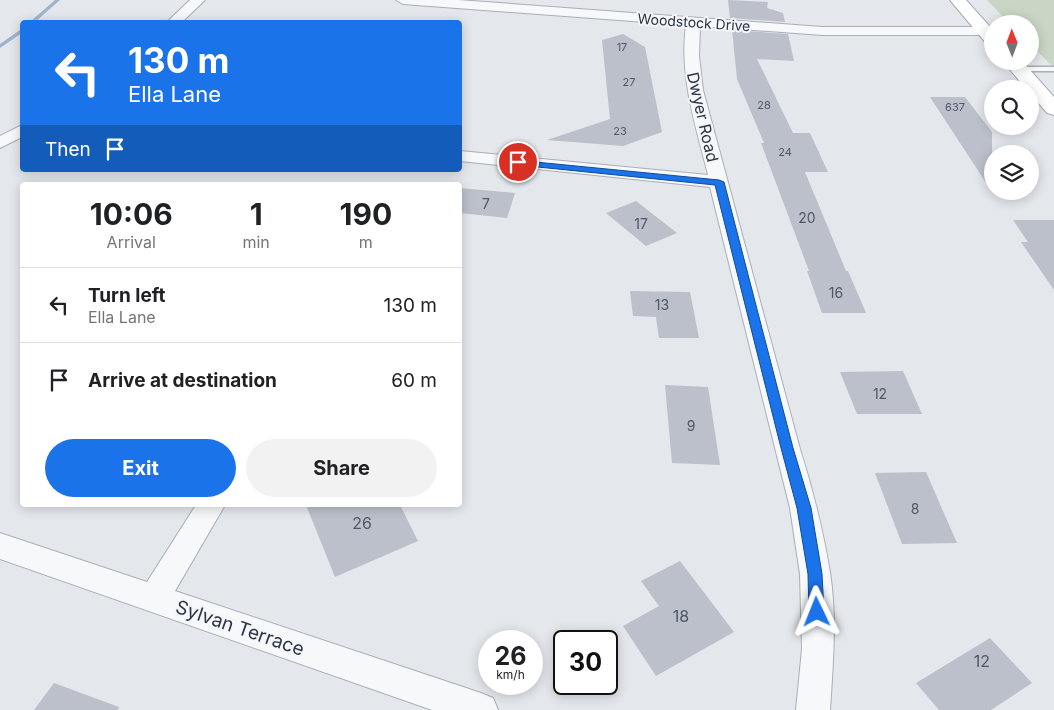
<!DOCTYPE html>
<style>
:root{--surface:#fff;--page:#f2f2f2;--text:#202124;--muted:#757577;--line:#e0e0e0;--accent:#1a73e8}
body{margin:0;font-family:Inter,sans-serif;background:var(--page);color:var(--text);height:100vh;display:flex;flex-direction:column;font-size:19px;white-space:nowrap}
*{box-sizing:border-box;margin:0}
p{font-size:16px;color:var(--muted)}
.icon{flex:none;width:28px;height:28px;fill:none;stroke:currentColor;stroke-width:2;stroke-linecap:round;stroke-linejoin:round}
.map{position:relative;flex:1;overflow:hidden}
.panel{position:absolute;left:20px;top:182px;width:442px;height:325px;display:flex;flex-direction:column;background:var(--surface);border-radius:5px;box-shadow:0 2px 12px #0003}
.panel>*{flex:none}
.banner{position:absolute;left:20px;top:20px;width:442px;height:152px;border-radius:5px;box-shadow:0 2px 12px #0003;background:#1a73e8;color:#fff;overflow:hidden}
.needle{width:32px;rotate:359deg}
.buttons{position:absolute;left:984px;top:15px;display:grid;gap:10px}
.buttons a{display:grid;place-items:center;width:55px;height:55px;border-radius:50%;background:var(--surface);box-shadow:0 2px 12px #0003;font-size:25px}
.speed{position:absolute;left:478px;top:630px;display:flex;gap:10px;font-size:25px;font-weight:700;text-align:center}
.speed>*{display:grid;place-content:center;width:65px;height:65px;border-radius:50%;background:var(--surface);box-shadow:0 2px 12px #0003;line-height:1}
.speed small{font-size:12px;font-weight:400}
.speed .limit{border:2px solid #111;border-radius:8px;background:#fff;color:#111}
.pin{position:absolute;display:grid;place-items:center;width:42px;height:42px;color:#fff;margin:-21px;border:2px solid #fff;border-radius:50%;box-shadow:0 1px 5px #0007}
.me{position:absolute;width:55px;margin:-28px;rotate:358deg;stroke-linejoin:round;filter:drop-shadow(0 0 4px #0008)}
.turn{display:flex;align-items:center;gap:18px;height:105px;padding:0 25px;font-size:22px}
.turn .icon{width:65px;height:65px;stroke-width:2.5}
.turn b{display:block;font-size:35px;line-height:42px}
.then{display:flex;align-items:center;height:48px;padding:0 25px;background:#0003;gap:10px;font-size:19px}
.eta{display:flex;justify-content:space-evenly;align-items:center;height:85px;text-align:center}
.eta b{font-size:30px;font-weight:700;line-height:35px}
.action{display:flex;gap:10px;margin-top:auto;padding:10px 25px}
.action a{flex:1;height:58px;border-radius:30px;background:var(--accent);color:#fff;font-size:20px;font-weight:700;line-height:58px;text-align:center}
.action a+a{background:var(--page);color:var(--text)}
ul{padding:0;list-style:none}
li{display:flex;align-items:center;gap:15px;height:75px;padding:0 25px;border-top:1px solid var(--line)}
li div{flex:1}
li b{display:block;font-size:19px}
li em{font-style:normal}
.map>svg:first-child{display:block}
.green{fill:#c9d6c5}
.lines{fill:none;stroke-linecap:round;stroke-linejoin:round}
.stream{fill:#9fb4cc;fill-rule:evenodd}
.building{fill:#bbc0ca}
.lane-casing{stroke:#a9aeb7;stroke-width:3}
.street-casing{stroke:#a9aeb7;stroke-width:2}
.primary-casing{stroke:#a3abb8;stroke-width:2}
.lane{fill:#f7f8fa;fill-rule:evenodd}
.street{fill:#f7f8fa;fill-rule:evenodd}
.primary{fill:#fff;fill-rule:evenodd}
.route{fill:#1a73e8;stroke:#114b97}
.labels{text-anchor:middle;dominant-baseline:central;stroke-width:4;stroke-linejoin:round;paint-order:stroke}
.far-number-label{font-size:11px;fill:#4f5766}
.far-street-label{font-size:14px;fill:#2b3445;stroke:#f4f6f9}
.number-label{font-size:14px;fill:#4f5766}
.street-label{font-size:16px;fill:#2b3445;stroke:#f4f6f9}
.near-number-label{font-size:16px;fill:#4f5766}
.near-street-label{font-size:19px;fill:#2b3445;stroke:#f4f6f9}
</style>
<div class="map">
<svg width="1054" height="710" viewBox="0 0 1054 710">
<rect width="100%" height="100%" fill="#e4e7ec"/>
<polygon class="green" points="987,0 1054,0 1054,66 1051,65 1030,44 1030,24 1010,24"/>
<g class="lines">
<g class="stream">
<polygon points="55,0 60,0 35,22 30,22"/>
<polygon points="20,30 22,30 22,33 0,48 0,44"/>
</g>
</g>
<g class="building">
<polygon points="728,0 768,2 767,8 783,13 785,22 730,18"/>
<polygon points="732,30 788,34 794,61 757,59 793,133 810,133 828,172 805,172 846,271 848,271 866,313 822,313 807,271 809,271 761,143 764,143 737,79"/>
<polygon points="623,34 645,47 662,132 623,146 547,140 610,119 602,40"/>
<polygon points="930,97 965,97 992,132 992,192"/>
<polygon points="460,188 515,193 507,218 460,213"/>
<polygon points="636,201 677,233 646,246 606,213"/>
<polygon points="1013,220 1054,220 1054,290 1021,242 1028,242"/>
<polygon points="630,291 690,292 699,338 659,338 656,317 633,316"/>
<polygon points="903,371 922,414 857,414 840,372"/>
<polygon points="665,385 708,387 720,465 672,463"/>
<polygon points="926,472 957,543 902,544 875,473"/>
<polygon points="306,505 400,505 418,541 335,577"/>
<polygon points="680,561 734,632 656,676 623,626 659,606 641,581"/>
<polygon points="990,638 1032,683 991,710 939,710 916,683"/>
<polygon points="54,683 119,707 118,710 34,710"/>
</g>
<g class="lines">
<g class="lane-casing">
<polygon id="lane" points="1016,67 1054,67 1054,71 1019,71 1015,69"/>
</g>
<g class="street-casing">
<g id="street">
<polygon points="190,0 205,0 182,22 167,22"/>
<path d="M396,0h62l364,27h164l6,3 -1,4 -5,1h-164l-122,-9 -1,30 4,34 97,359c13,41 23,81 30,123 7,45 3,92 0,138h-34l6,-61 -2,-75 -10,-66 -80,-321 -250,-26v-10l248,24c-12,-49 -29,-98 -22,-150l-283,-21z"/>
<polygon points="22,125 22,137 0,148 0,136"/>
<polygon points="196,505 225,505 175,591 481,693 493,698 498,710 432,710 0,559 0,533 147,582"/>
</g>
</g>
<g class="primary-casing">
<g id="primary">
<polygon points="950,0 966,0 992,29 992,44 986,43"/>
<polygon points="1003,61 1022,61 1054,97 1054,115 1047,113 1030,93 1030,89 1026,89"/>
</g>
</g>
<use href="#lane" class="lane"/>
<use href="#street" class="street"/>
<use href="#primary" class="primary"/>
</g>
<polygon class="route" points="515,160 719,180 724,182 793,448 811,508 822,574 824,612 822,617 817,619 811,617 809,612 808,574 797,508 781,448 715,185 518,165 513,162"/>
<g class="labels">
<g class="far-number-label">
<text x="622" y="47">17</text>
<text x="629" y="82">27</text>
<text x="764" y="105">28</text>
<text x="955" y="107">637</text>
<text x="620" y="131">23</text>
<text x="785" y="152">24</text>
</g>
<g class="far-street-label">
<text transform="translate(694 22) rotate(4)">Woodstock Drive</text>
</g>
<g class="number-label">
<text x="486" y="203">7</text>
<text x="807" y="217">20</text>
<text x="641" y="223">17</text>
<text x="836" y="292">16</text>
<text x="662" y="304">13</text>
<text x="880" y="393">12</text>
<text x="691" y="425">9</text>
<text x="915" y="508">8</text>
</g>
<g class="street-label">
<text transform="translate(703 117) rotate(77)">Dwyer Road</text>
</g>
<g class="near-number-label">
<text x="362" y="523">26</text>
<text x="681" y="616">18</text>
<text x="982" y="661">12</text>
</g>
<g class="near-street-label">
<text transform="translate(240 628) rotate(19)">Sylvan Terrace</text>
</g>
</g>
</svg>
<div class="buttons">
<a><svg class="needle" viewBox="-14 -14 28 28"><path d="M0-13l5 13h-10z" fill="#e53935"/><path d="M0 13l5-13h-10z" fill="#757577"/></svg></a>
<a><svg class="icon" aria-label="search" viewBox="0 0 24 24"><circle cx="10" cy="10" r="6"/><path d="M15 15l6 6"/></svg></a>
<a><svg class="icon" aria-label="layers" viewBox="0 0 24 24"><path d="M12 4l9 5-9 5-9-5zM3 14l9 5 9-5"/></svg></a>
</div>
<div class="speed"><div>26<small>km/h</small></div><div class="limit">30</div></div>
<div class="pin" style="left:518px;top:162px;background:#d93025"><svg class="icon" aria-label="arrive" viewBox="0 0 24 24"><path d="M6 21V4h12l-3 4 3 4H6"/></svg></div>
<svg class="me" style="left:817px;top:612px" viewBox="-20 -20 40 40"><path d="M0-17L14 15 0 8-14 15z" fill="#1a73e8" stroke="#fff" stroke-width="4"/></svg>
<div class="banner">
<div class="turn"><svg class="icon" aria-label="left" viewBox="0 0 24 24"><path d="M17 20v-9H6M10 6l-5 5 5 5"/></svg><div><b>130 m</b>Ella Lane</div></div>
<div class="then">Then<svg class="icon" aria-label="arrive" viewBox="0 0 24 24"><path d="M6 21V4h12l-3 4 3 4H6"/></svg></div>
</div>
<section class="panel">
<div class="eta">
<div><b>10:06</b><p>Arrival</p></div>
<div><b>1</b><p>min</p></div>
<div><b>190</b><p>m</p></div>
</div>
<ul>
<li><svg class="icon" aria-label="left" viewBox="0 0 24 24"><path d="M17 20v-9H6M10 6l-5 5 5 5"/></svg><div><b>Turn left</b><p>Ella Lane</p></div><em>130 m</em></li>
<li><svg class="icon" aria-label="arrive" viewBox="0 0 24 24"><path d="M6 21V4h12l-3 4 3 4H6"/></svg><div><b>Arrive at destination</b></div><em>60 m</em></li>
</ul>
<div class="action"><a>Exit</a><a>Share</a></div>
</section>
</div>
